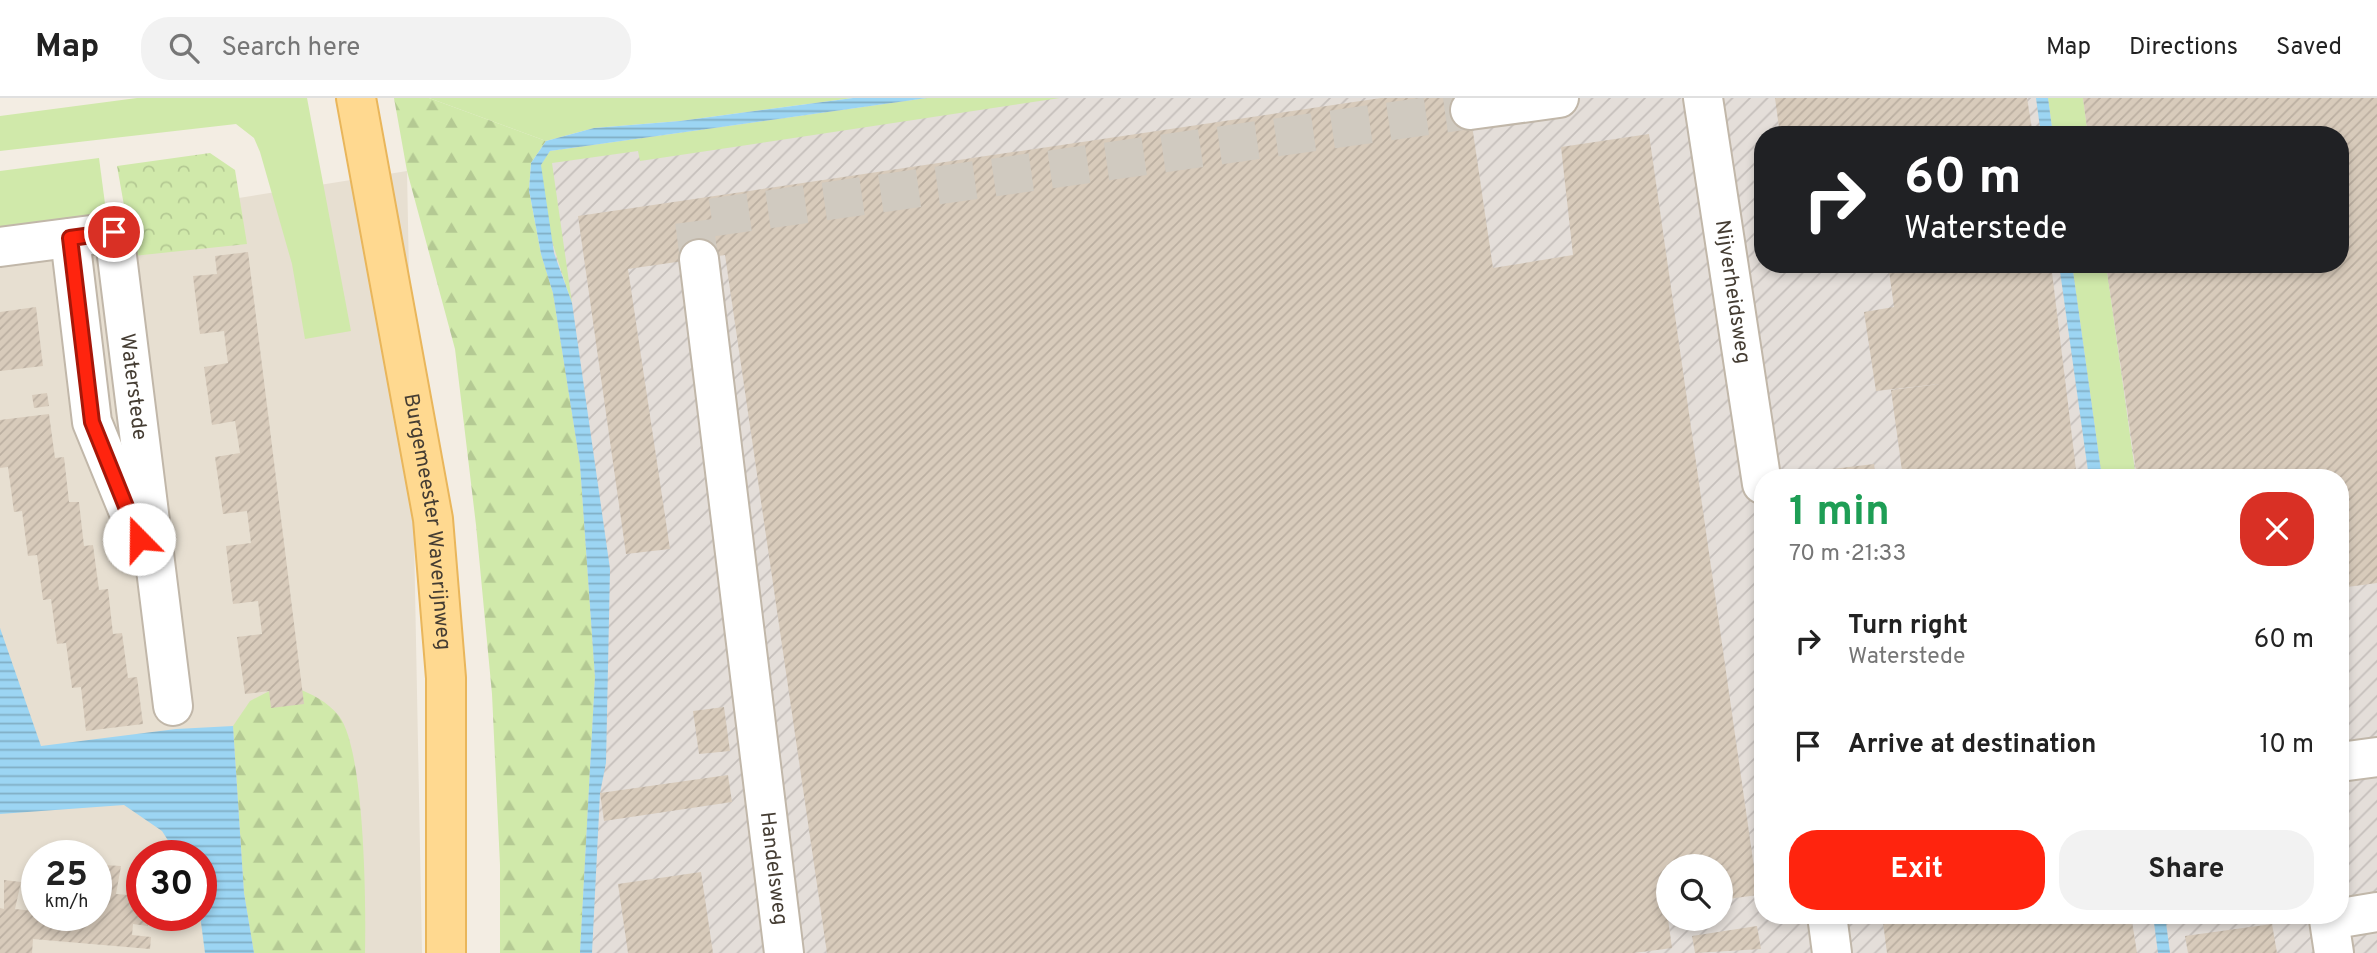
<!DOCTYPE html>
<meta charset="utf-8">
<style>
:root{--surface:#fff;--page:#f2f2f2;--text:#222;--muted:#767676;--line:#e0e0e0;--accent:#ff240e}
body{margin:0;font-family:Overpass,sans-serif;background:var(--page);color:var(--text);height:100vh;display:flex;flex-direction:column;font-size:26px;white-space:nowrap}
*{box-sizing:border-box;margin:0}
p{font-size:23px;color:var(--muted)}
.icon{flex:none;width:38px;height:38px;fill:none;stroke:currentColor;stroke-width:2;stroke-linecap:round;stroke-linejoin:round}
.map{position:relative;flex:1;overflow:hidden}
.drawer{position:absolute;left:1754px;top:371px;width:595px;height:455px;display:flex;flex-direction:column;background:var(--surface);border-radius:28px;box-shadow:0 4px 10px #0003}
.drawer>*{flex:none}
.top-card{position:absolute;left:1754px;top:28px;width:595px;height:147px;border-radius:28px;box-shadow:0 4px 10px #0003;background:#202124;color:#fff;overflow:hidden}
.fabs{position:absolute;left:1656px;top:756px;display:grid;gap:14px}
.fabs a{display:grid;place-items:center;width:77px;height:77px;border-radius:50%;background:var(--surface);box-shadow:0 4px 10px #0003;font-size:35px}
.speed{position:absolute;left:21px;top:742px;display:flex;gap:14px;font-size:35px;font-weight:700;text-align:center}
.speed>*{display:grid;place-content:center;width:91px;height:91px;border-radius:50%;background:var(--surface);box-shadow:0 4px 10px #0003;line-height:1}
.speed small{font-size:18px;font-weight:400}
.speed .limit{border:10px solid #d22;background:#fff;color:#111}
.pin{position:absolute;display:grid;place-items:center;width:60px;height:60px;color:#fff;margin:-30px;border:4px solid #fff;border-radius:50%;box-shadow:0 2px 7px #0007}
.me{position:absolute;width:77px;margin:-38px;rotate:338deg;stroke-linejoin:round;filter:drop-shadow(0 0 5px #0008)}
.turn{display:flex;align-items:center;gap:24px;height:147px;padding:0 35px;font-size:32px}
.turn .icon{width:91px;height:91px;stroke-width:2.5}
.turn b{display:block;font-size:49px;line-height:60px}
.round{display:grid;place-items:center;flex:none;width:74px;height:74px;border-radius:28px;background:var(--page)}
.overview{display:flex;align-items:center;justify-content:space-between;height:119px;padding:0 35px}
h1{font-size:42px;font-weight:700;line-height:52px;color:#1e9e55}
.cta{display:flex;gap:14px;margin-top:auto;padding:14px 35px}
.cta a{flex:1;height:80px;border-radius:28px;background:var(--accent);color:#fff;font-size:28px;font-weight:700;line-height:80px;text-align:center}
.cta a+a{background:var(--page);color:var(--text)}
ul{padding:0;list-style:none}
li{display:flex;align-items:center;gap:21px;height:105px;padding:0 35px}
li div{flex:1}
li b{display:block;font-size:26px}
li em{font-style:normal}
header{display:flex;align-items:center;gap:42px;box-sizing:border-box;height:98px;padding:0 35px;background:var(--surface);border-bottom:2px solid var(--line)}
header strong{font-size:33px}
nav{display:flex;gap:38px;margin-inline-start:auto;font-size:24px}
.search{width:490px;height:63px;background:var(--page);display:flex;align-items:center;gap:18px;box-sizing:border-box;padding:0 24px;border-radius:28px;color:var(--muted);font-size:26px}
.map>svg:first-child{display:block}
.residential{fill:#e7dfd1;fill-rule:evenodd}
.industrial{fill:url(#industrial-furrows);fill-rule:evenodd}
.grass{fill:#d0e9aa}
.forest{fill:url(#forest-firs)}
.park{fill:url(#park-crowns)}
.water{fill:url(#water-rules)}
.building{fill:url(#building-hatch)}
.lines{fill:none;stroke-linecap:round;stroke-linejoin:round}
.minor-tunnel{stroke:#d0cac0;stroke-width:38;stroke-dasharray:38 19;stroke-linecap:butt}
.minor-casing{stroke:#c1b7a9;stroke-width:42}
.major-casing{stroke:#e9b65b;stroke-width:42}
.minor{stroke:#fff;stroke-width:38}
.major{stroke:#ffd990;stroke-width:38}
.route-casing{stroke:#a61709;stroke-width:18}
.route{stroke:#ff240e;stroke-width:12}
.labels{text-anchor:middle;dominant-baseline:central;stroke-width:5;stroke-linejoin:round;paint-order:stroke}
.street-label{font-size:21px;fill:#453d33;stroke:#fff}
</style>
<header>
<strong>Map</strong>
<div class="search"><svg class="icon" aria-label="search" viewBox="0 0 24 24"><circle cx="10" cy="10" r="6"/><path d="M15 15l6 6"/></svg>Search here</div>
<nav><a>Map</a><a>Directions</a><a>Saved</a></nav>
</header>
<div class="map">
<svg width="2377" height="855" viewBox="0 0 2377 855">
<defs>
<pattern id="industrial-furrows" width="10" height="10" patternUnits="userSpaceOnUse" patternTransform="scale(1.75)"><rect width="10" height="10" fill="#e4ded9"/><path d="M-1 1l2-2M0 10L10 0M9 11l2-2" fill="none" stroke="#c5bfbb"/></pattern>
<pattern id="forest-firs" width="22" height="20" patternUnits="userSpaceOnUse" patternTransform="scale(1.75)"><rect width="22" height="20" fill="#d0e9aa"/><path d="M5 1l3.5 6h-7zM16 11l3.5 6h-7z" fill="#b4c993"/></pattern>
<pattern id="park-crowns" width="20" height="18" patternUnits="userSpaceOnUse" patternTransform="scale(1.75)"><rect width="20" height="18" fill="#d0e9aa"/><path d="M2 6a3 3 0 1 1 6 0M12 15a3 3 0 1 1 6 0" fill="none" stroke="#b4c993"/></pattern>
<pattern id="water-rules" width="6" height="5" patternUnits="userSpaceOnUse" patternTransform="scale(1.75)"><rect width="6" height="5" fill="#9cd5f3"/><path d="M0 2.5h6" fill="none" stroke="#81aec5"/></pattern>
<pattern id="building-hatch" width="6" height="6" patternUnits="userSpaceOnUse" patternTransform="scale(1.75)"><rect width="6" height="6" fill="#d8cbbb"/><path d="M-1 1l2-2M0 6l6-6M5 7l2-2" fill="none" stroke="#bbafa1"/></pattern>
</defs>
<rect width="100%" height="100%" fill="#f3ede3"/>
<path class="residential" d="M407,73l15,782h-422v-720l107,-14zM37,758h59v59h-59zM142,758h59v59h-59z"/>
<path class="industrial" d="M927,0h1450v855h-1843l12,-76 -5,-712 9,-14zM1762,37h578v129h-578zM1762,380h578v437h-578zM1668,768h52v53h-52z"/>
<g class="grass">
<polygon points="137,0 307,0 351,233 305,241 292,166 260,54 254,40 236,26 0,53 0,18"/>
<polygon points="429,0 853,0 680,23 594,30 546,43"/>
<path d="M927,0h133l-420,63 -2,-10 -86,12 20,140c-9,-26 -39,-114 -31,-138 2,-5 6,-10 9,-14z"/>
<polygon points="2048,0 2083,0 2088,37 2053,37"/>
<polygon points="99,60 107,121 0,135 0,73"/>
<polygon points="2072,166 2106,166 2136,380 2102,380"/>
</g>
<g class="forest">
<polygon points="394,0 429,0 546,43 531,65 529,92 541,156 553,195 580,366 595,579 580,855 500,855 500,767 492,596 476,427 455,251 407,73"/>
<path d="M295,589c16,7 32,14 44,29 26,34 27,190 26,237h-111l-10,-60 -11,-167 17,-25 23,-12z"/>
</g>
<polygon class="park" points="210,55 235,72 247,146 133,158 117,68"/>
<g class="water">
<polygon points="853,0 927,0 550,53 541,67 554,155 572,205 610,471 606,665 600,695 592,855 580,855 595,579 580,366 553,195 541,156 529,92 531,65 546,43 594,30 680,23"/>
<polygon points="2036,0 2048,0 2053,37 2041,37"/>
<polygon points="2059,166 2072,166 2102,380 2089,380"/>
<polygon points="0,530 41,648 176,631 233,628 244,795 254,855 205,855 200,817 201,758 178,758 162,733 124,707 0,716"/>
<polygon points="2153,817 2165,817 2170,855 2158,855"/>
</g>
<g class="building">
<polygon points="1381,0 1468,0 1493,170 1573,157 1561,49 1649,36 1758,797 1720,802 1720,768 1668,768 1668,821 1672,850 1634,855 827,855 725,157 628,171 670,451 626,456 578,118"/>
<polygon points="1775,0 2027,0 2033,37 1780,37"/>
<polygon points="2083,0 2377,0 2377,485 2340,490 2340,380 2137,380 2106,166 2340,166 2340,37 2088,37"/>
<polygon points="248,154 304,606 271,610 269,593 245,596 237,539 262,536 258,503 233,506 226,448 251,445 247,413 223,416 215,359 240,355 235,323 212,327 204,269 228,265 226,250 224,233 200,236 193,178 217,176 215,158"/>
<polygon points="1888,166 2051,166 2077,380 1903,380 1891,292 1948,285 1876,293 1864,214 1894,209"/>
<polygon points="36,209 43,268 0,273 0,214"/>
<polygon points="47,295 49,308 34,310 32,297"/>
<polygon points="49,316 55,360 64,359 69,404 79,404 84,448 93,447 99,492 108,491 113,536 122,535 128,580 137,579 143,626 86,633 81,589 72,590 66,545 57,546 51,501 43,502 37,457 28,458 22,413 14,414 8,369 0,370 0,322"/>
<polygon points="1874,366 1876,380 1825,380 1824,372"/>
<polygon points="724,609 730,653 699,656 693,613"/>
<polygon points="728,677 732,704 604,723 600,695"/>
<polygon points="104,767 121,768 116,796 142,798 142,817 149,817 148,828 133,826 132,837 151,839 150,851 33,841 32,855 0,855 0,810 4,811 4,782 21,784 15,811 34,813 37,802 37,817 96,817 96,794 104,795"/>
<polygon points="138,770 142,770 142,789 136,788"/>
<polygon points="701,774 713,855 628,855 618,786"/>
<polygon points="1882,817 2131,817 2137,855 1887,855"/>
<polygon points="2272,826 2277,855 2188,855 2185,838"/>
<polygon points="1757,828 1761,851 1695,855 1692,838"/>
</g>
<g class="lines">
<polyline class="minor-tunnel" points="699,161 694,122 1470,12"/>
<g class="minor-casing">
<g id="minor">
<path id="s1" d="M1703,0l59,386"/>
<polyline points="1470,12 1559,0"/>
<polyline points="70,140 92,324 139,439"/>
<path id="s2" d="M0,149l114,-15 59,474"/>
<path id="s3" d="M699,161l85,694"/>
<polyline points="2340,664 2377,659"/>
<polyline points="1827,817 1832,855"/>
<polyline points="2334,855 2329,822 2377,814"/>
</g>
</g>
<g class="major-casing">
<g id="major">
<path id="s4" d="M356,0l77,421 13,159v275"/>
</g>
</g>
<use href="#minor" class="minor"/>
<use href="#major" class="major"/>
</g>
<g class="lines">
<g class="route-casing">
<polyline id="route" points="114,134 70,140 92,324 139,441"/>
</g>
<use href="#route" class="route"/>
</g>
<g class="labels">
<g class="street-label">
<text stroke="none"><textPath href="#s1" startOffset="196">Nijverheidsweg</textPath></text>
<text stroke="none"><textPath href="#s2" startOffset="271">Waterstede</textPath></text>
<text stroke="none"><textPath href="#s4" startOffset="430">Burgemeester Waverijnweg</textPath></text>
<text stroke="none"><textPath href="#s3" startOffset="614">Handelsweg</textPath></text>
</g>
</g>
</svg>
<div class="fabs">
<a><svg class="icon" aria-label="search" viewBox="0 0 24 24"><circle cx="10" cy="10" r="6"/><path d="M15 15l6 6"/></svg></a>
</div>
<div class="speed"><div>25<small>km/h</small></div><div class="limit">30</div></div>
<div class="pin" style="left:114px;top:134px;background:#d93025"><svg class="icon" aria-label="arrive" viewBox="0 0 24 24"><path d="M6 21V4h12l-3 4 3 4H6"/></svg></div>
<svg class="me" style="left:139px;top:441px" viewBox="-20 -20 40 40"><circle r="19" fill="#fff"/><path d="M0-13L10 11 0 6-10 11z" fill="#ff240e"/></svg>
<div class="top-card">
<div class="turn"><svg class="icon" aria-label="right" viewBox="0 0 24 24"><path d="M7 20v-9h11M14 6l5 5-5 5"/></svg><div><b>60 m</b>Waterstede</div></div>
</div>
<section class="drawer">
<div class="overview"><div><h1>1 min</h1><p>70 m · 21:33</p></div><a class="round" style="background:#d93025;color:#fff"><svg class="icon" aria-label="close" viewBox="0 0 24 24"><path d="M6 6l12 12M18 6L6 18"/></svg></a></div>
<ul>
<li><svg class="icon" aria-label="right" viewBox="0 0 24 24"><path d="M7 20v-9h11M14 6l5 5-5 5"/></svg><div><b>Turn right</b><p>Waterstede</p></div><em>60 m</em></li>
<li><svg class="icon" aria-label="arrive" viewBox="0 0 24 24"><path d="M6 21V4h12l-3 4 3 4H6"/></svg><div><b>Arrive at destination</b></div><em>10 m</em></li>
</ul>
<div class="cta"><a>Exit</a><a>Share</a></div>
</section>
</div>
